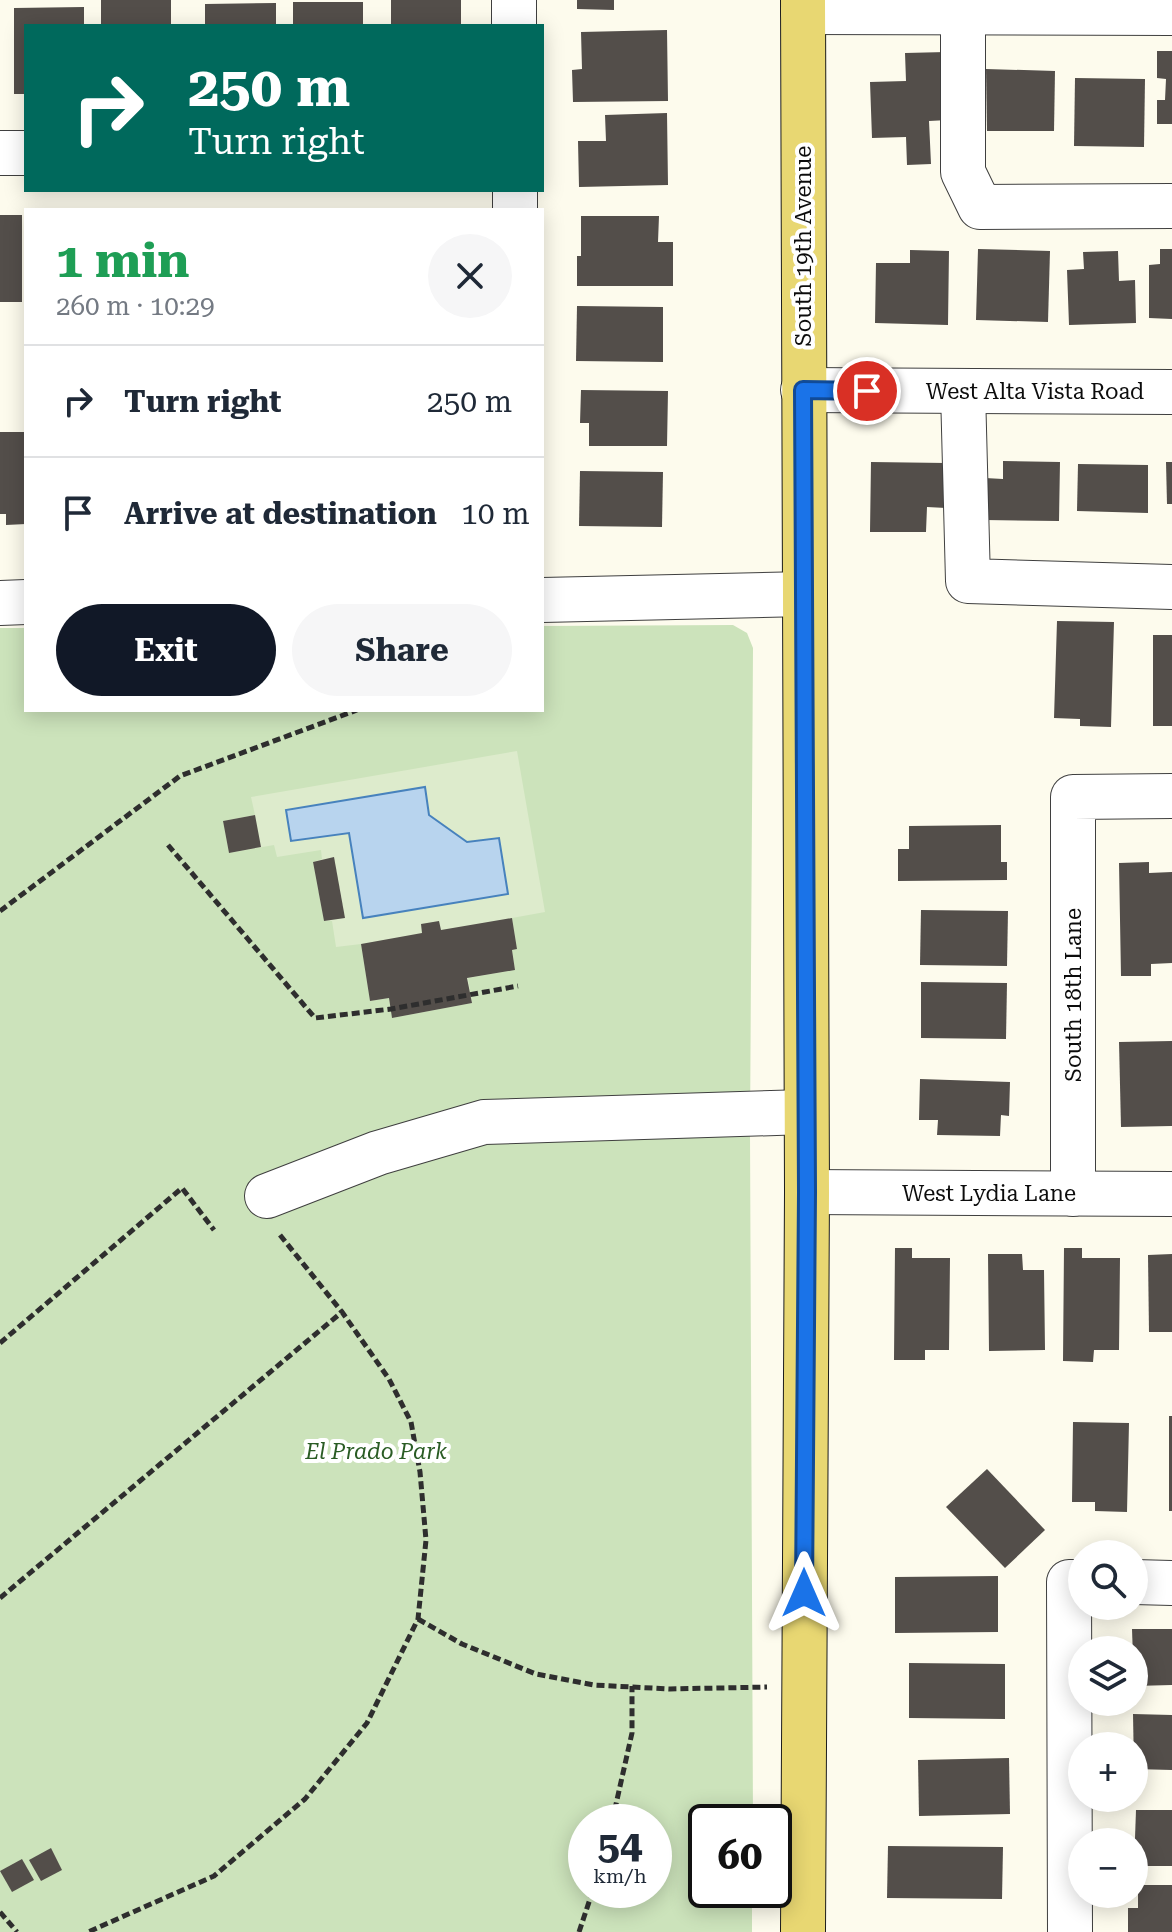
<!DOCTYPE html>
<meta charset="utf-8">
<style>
:root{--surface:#fff;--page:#f6f6f7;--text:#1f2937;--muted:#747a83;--line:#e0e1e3;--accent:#111827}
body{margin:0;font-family:"Roboto Serif",serif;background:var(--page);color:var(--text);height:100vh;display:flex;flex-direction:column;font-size:30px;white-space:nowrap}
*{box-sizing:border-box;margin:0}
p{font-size:26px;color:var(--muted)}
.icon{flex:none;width:44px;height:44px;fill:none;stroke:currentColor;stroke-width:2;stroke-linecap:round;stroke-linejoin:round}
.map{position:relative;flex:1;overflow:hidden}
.details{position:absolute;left:24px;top:208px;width:520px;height:504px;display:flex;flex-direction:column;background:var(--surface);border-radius:0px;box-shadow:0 4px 20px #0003}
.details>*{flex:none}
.hud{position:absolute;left:24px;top:24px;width:520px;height:168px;border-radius:0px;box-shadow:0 4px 20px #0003;background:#00695c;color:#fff;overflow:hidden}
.fabs{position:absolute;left:1068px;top:1540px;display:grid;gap:16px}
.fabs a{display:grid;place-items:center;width:80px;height:80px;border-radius:50%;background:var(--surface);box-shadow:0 4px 20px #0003;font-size:40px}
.speed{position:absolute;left:568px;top:1804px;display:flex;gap:16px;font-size:40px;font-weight:700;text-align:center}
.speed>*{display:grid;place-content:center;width:104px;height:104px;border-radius:50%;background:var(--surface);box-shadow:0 4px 20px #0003;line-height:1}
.speed small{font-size:20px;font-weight:400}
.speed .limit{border:4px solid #111;border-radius:12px;background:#fff;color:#111}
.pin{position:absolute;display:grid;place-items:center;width:68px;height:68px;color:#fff;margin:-34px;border:4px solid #fff;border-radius:50%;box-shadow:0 2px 8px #0007}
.me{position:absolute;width:88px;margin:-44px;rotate:0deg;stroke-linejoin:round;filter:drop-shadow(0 0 6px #0008)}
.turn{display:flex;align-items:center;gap:28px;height:168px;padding:0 32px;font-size:36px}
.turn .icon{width:104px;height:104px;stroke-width:2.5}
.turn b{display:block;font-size:56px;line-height:68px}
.round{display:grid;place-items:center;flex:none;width:84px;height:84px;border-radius:42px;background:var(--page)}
.overview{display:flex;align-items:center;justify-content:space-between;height:136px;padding:0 32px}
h1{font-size:48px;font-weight:700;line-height:60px;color:#1e9e55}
.button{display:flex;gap:16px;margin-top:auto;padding:16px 32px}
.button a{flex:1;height:92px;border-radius:48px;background:var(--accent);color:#fff;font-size:32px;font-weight:700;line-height:92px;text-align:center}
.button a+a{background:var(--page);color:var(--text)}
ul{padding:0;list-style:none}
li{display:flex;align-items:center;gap:24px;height:112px;padding:0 32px;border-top:2px solid var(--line)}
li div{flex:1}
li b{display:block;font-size:30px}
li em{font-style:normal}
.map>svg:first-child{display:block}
.green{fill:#cce3bb;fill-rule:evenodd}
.pitch{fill:#ddebcc}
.water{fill:#b8d4ee;stroke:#4782bd;stroke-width:2}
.building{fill:#534e4a}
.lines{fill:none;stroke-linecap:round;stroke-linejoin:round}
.minor-casing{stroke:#3f3f3f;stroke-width:46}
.major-casing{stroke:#1d1d1d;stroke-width:46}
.path{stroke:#2e2e2e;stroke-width:5;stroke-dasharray:8 4;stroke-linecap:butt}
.minor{stroke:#fff;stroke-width:44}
.major{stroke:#e8d772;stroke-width:44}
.route-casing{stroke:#114b97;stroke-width:20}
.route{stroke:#1a73e8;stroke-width:14}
.labels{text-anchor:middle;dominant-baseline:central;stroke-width:8;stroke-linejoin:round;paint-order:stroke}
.street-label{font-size:22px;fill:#0c0c0c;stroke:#fff}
.park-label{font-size:22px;font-style:italic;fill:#2a5c24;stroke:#fff}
</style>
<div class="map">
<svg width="1172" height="1932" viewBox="0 0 1172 1932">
<rect width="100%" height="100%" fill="#fdfbed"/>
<path class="green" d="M733,625l14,8 6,15 -3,485 3,689h-47v68h46v42h-752v-1304h26v82h516v-84zM586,1822h68v68h-68z"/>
<polygon class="pitch" points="517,751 545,912 512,918 517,949 512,950 515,970 468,978 472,1003 392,1018 389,998 370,1001 361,944 336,947 332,921 324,921 313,862 322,859 321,850 277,857 274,845 229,853 223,821 255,815 251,797"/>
<polygon class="water" points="425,787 429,815 467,842 499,838 508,894 363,918 349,833 291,841 286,810"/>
<g class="building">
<rect x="101" y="0" width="70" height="26"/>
<rect x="391" y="0" width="70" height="26"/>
<polygon points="577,0 614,0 614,10 577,9"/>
<rect x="293" y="2" width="70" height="24"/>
<polygon points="276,3 276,26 205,26 205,4"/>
<polygon points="84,7 84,26 26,26 26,94 14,94 14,8"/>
<polygon points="667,30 668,101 573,102 572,70 582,69 581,32"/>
<polygon points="1157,51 1172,51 1172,124 1157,124 1157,100 1165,100 1166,79 1157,78"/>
<polygon points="946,52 948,120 929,121 931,164 907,165 906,137 872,138 870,82 906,81 905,53"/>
<polygon points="986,69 1055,71 1054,131 987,131"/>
<polygon points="1075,78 1145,79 1144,147 1074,146"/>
<polygon points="667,113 668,185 579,187 578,141 606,141 605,115"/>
<rect x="0" y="215" width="22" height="87"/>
<polygon points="581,216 659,216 658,242 673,242 673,286 577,286 577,256 581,256"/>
<polygon points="978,249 1050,251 1048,322 976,320"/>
<polygon points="1160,249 1172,249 1172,319 1149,318 1149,265 1160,264"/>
<polygon points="910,250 949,251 948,325 875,323 876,263 910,263"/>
<polygon points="1118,251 1119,281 1135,280 1136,323 1069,325 1067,270 1084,269 1083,252"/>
<polygon points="577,306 663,307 663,362 576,361"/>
<polygon points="581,390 668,391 667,446 589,446 589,423 580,423"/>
<polygon points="0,432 26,432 26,524 6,525 6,514 0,514"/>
<polygon points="1003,461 1060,462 1059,521 985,520 985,478 1003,479"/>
<polygon points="871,462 946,463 946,508 927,507 926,532 870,532"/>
<polygon points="1166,462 1172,462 1172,504 1167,504"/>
<polygon points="1078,464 1148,465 1148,513 1077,511"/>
<polygon points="580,471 663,472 662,527 579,526"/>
<polygon points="1057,621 1114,622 1111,727 1080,726 1080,719 1054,718"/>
<rect x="1153" y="635" width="19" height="91"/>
<polygon points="255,815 261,847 229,853 223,821"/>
<polygon points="1001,825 1001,862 1007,862 1007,880 898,881 898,849 909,849 909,826"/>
<polygon points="334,857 345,918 324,921 313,862"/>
<polygon points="1149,862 1149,873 1172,872 1172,963 1151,964 1151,976 1121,976 1119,863"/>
<polygon points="921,910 1008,911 1007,966 920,965"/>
<polygon points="512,918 517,949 512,950 515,970 467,978 472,1003 392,1018 389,998 370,1001 361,944 422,933 421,924 439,921 441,930"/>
<polygon points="921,982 1007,983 1006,1039 921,1038"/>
<polygon points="1172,1041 1172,1126 1121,1127 1119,1042"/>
<polygon points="920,1079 1010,1082 1009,1116 1001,1115 1000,1136 937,1135 938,1120 919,1120"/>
<polygon points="895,1248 912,1248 912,1258 950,1258 949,1350 925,1350 925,1360 894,1360"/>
<polygon points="1064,1248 1082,1248 1082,1258 1120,1258 1119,1350 1094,1350 1093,1362 1063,1361"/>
<polygon points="988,1254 1022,1254 1023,1270 1044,1270 1045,1350 989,1351"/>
<polygon points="1172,1254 1172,1332 1149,1332 1148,1255"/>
<rect x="1169" y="1416" width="3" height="95"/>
<polygon points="1073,1422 1129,1423 1127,1512 1095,1511 1095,1502 1072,1502"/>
<polygon points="987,1469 1045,1530 1005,1568 946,1507"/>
<polygon points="998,1576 998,1632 895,1633 895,1577"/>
<polygon points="1132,1629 1172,1629 1172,1685 1134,1686"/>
<polygon points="909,1663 1005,1664 1005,1719 909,1718"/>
<polygon points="1133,1714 1172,1715 1172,1770 1134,1769"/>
<polygon points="1009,1758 1010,1814 919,1816 918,1760"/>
<polygon points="1136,1810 1172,1810 1172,1866 1134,1866"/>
<polygon points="888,1846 1003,1847 1002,1899 887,1898"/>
<polygon points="51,1848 62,1870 41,1881 29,1860"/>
<polygon points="22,1859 34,1880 12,1892 0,1871"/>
<polygon points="1138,1885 1172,1885 1172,1932 1128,1932 1128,1908 1138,1908"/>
</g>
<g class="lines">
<g class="minor-casing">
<g id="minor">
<polyline points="514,0 514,26"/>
<polyline points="803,12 1172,13"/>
<polyline points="963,13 963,172 980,207 1172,206"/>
<polyline points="0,153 26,153"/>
<polyline points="515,190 515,210"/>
<polyline points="803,390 1172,392"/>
<polyline points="963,391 968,581 1172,587"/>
<polyline points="542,600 805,594"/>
<polyline points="0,603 26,602"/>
<polyline points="807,1192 1172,1194"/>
<polyline points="1073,1194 1073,797 1172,796"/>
<polyline points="267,1196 378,1153 484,1122 806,1112"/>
<polyline points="1134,1582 1172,1583"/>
<polyline points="1070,1932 1069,1582 1082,1582"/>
</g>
</g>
<g class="major-casing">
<polyline id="major" points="803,1932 807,1192 803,0"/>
</g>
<g class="path">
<polyline points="168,845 315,1018 391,1009 518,986"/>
<polyline points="0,911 180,776 357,710"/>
<polyline points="280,1235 342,1312"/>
<polyline points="0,1343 182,1188 214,1230"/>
<polyline points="0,1598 342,1312 389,1379 411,1422 420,1472 426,1540 418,1619 367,1723 305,1799 214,1876 88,1932"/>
<polyline points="418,1619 462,1644 536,1674 594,1685 670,1689 767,1687"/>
<polyline points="612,1822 632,1733 632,1686"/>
<polyline points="0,1912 17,1932"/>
<polyline points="579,1932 593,1890"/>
</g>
<use href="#minor" class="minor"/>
<use href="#major" class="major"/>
</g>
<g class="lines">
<g class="route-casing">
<polyline id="route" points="804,1593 807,1192 803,390 867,391"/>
</g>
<use href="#route" class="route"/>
</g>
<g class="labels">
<g class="street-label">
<text transform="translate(803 246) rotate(-90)">South 19th Avenue</text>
<text x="1035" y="391">West Alta Vista Road</text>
<text transform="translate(1073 995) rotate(-90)">South 18th Lane</text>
<text x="989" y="1193">West Lydia Lane</text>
</g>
<g class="park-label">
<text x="376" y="1451">El Prado Park</text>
</g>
</g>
</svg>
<div class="fabs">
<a><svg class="icon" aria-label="search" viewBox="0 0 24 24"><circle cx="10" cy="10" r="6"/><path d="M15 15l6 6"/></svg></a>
<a><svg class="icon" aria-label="layers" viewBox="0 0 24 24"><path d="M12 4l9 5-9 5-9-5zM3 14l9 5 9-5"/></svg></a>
<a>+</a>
<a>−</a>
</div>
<div class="speed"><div>54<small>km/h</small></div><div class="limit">60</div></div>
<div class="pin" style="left:867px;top:391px;background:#d93025"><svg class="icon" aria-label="arrive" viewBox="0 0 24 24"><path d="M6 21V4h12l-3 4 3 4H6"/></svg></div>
<svg class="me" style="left:804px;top:1593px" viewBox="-20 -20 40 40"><path d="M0-17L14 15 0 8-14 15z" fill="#1a73e8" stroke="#fff" stroke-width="4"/></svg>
<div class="hud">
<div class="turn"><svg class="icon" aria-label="right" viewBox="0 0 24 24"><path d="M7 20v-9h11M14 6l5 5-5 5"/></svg><div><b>250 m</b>Turn right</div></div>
</div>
<section class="details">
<div class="overview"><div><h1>1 min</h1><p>260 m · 10:29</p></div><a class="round"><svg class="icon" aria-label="close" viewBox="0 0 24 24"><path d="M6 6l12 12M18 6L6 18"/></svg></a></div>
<ul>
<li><svg class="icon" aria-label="right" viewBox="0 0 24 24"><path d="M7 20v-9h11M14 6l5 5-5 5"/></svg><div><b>Turn right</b></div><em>250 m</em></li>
<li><svg class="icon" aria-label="arrive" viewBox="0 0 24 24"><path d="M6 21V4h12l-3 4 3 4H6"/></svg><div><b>Arrive at destination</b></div><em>10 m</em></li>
</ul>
<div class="button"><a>Exit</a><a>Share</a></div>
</section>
</div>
